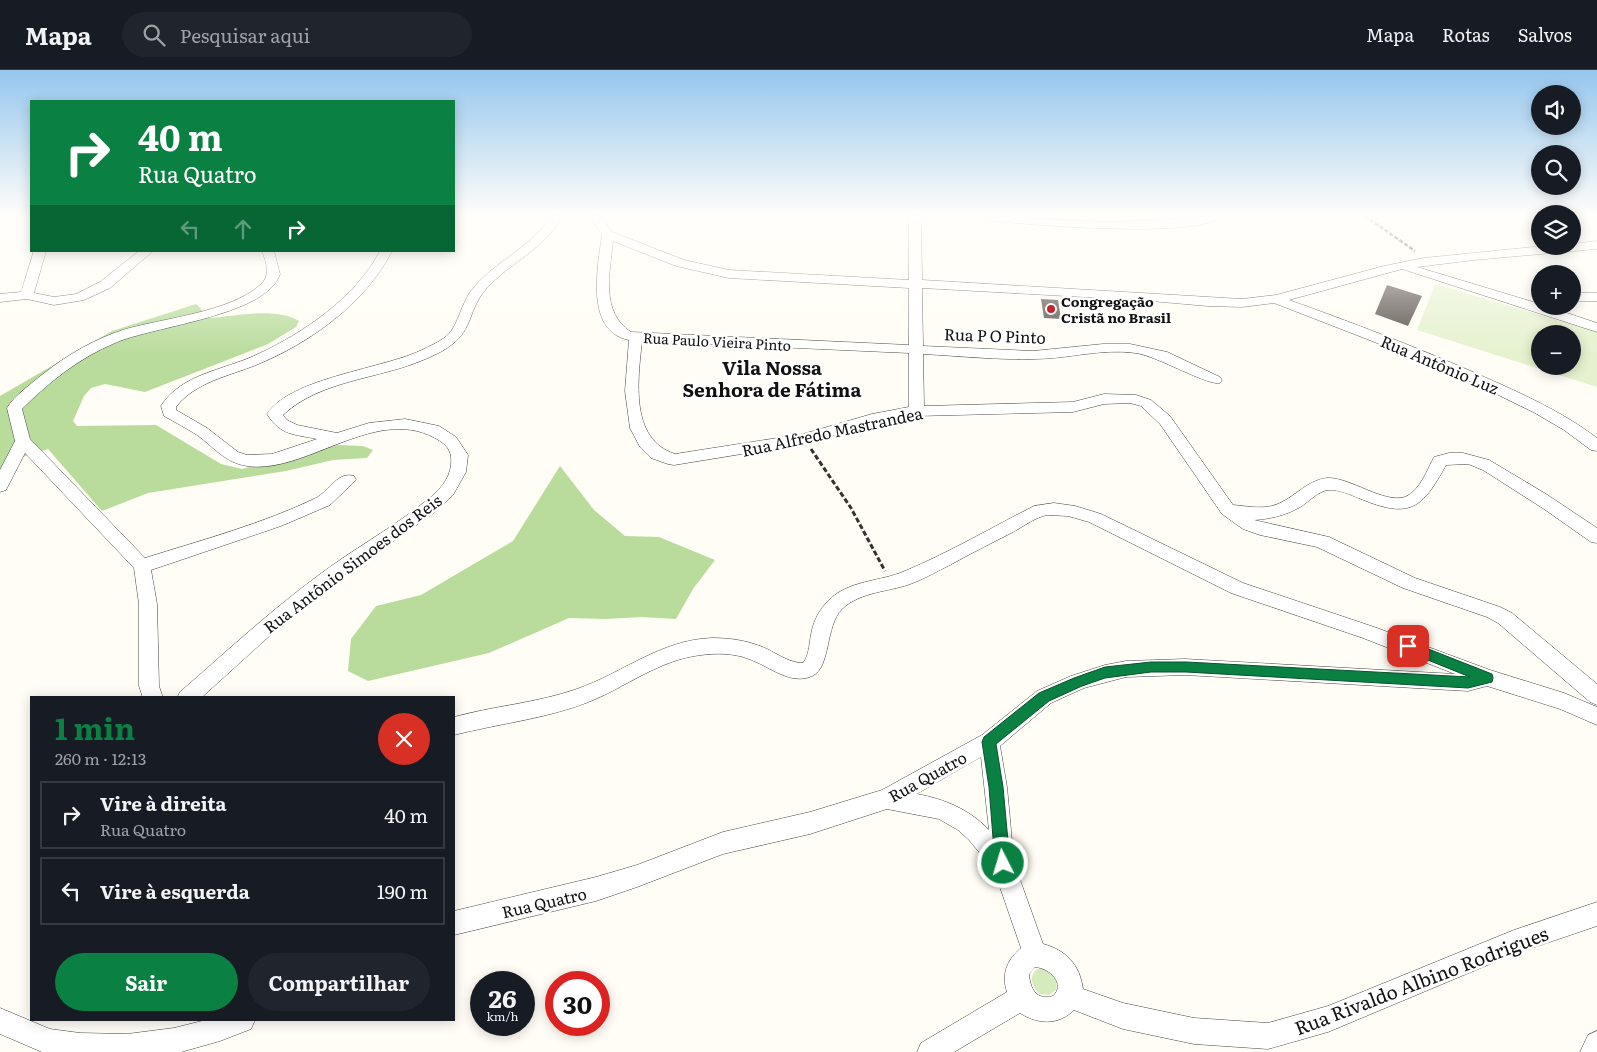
<!DOCTYPE html>
<html lang="pt">
<meta charset="utf-8">
<style>
:root{--surface:#171b24;--page:#20242c;--text:#f1f3f6;--muted:#9ea1a6;--line:#363941;--accent:#0b8043}
body{margin:0;font-family:Literata,serif;background:var(--page);color:var(--text);height:100vh;display:flex;flex-direction:column;font-size:19px;white-space:nowrap}
*{box-sizing:border-box;margin:0}
p{font-size:16px;color:var(--muted)}
.icon{flex:none;width:28px;height:28px;fill:none;stroke:currentColor;stroke-width:2;stroke-linecap:round;stroke-linejoin:round}
.map{position:relative;flex:1;overflow:hidden}
.panel{position:absolute;left:30px;top:626px;width:425px;height:325px;display:flex;flex-direction:column;background:var(--surface);border-radius:0px;box-shadow:0 2px 12px #0003}
.panel>*{flex:none}
.hud{position:absolute;left:30px;top:30px;width:425px;height:152px;border-radius:0px;box-shadow:0 2px 12px #0003;background:#0b8043;color:#fff;overflow:hidden}
.tools{position:absolute;left:1531px;top:15px;display:grid;gap:10px}
.tools a{display:grid;place-items:center;width:50px;height:50px;border-radius:50%;background:var(--surface);box-shadow:0 2px 12px #0003;font-size:25px}
.speed{position:absolute;left:470px;top:901px;display:flex;gap:10px;font-size:25px;font-weight:700;text-align:center}
.speed>*{display:grid;place-content:center;width:65px;height:65px;border-radius:50%;background:var(--surface);box-shadow:0 2px 12px #0003;line-height:1}
.speed small{font-size:12px;font-weight:400}
.speed .limit{border:8px solid #d22;background:#fff;color:#111}
.pin{position:absolute;display:grid;place-items:center;width:42px;height:42px;color:#fff;margin:-21px;border-radius:10px;box-shadow:0 2px 8px #0006}
.me{position:absolute;width:55px;margin:-28px;rotate:355deg;stroke-linejoin:round;filter:drop-shadow(0 0 4px #0008)}
.turn{display:flex;align-items:center;gap:18px;height:105px;padding:0 25px;font-size:22px}
.turn .icon{width:65px;height:65px;stroke-width:2.5}
.turn b{display:block;font-size:35px;line-height:42px}
.lanes{display:flex;align-items:center;height:48px;padding:0 25px;background:#0003;justify-content:center;gap:25px;direction:ltr}
.lanes .off{opacity:.35}
.round{display:grid;place-items:center;flex:none;width:52px;height:52px;border-radius:26px;background:var(--page)}
.overview{display:flex;align-items:center;justify-content:space-between;height:85px;padding:0 25px}
h1{font-size:30px;font-weight:700;line-height:38px;color:var(--accent)}
.primary-button{display:flex;gap:10px;margin-top:auto;padding:10px 25px}
.primary-button a{flex:1;height:58px;border-radius:30px;background:var(--accent);color:#fff;font-size:20px;font-weight:700;line-height:58px;text-align:center}
.primary-button a+a{background:var(--page);color:var(--text)}
ul{padding:0;list-style:none}
li{display:flex;align-items:center;gap:15px;height:68px;margin:0 10px 8px;padding:0 15px;border:2px solid var(--line);border-radius:0px}
li div{flex:1}
li b{display:block;font-size:19px}
li em{font-style:normal}
header{display:flex;align-items:center;gap:30px;box-sizing:border-box;height:70px;padding:0 25px;background:var(--surface);border-bottom:1px solid var(--line)}
header strong{font-size:24px}
nav{display:flex;gap:28px;margin-inline-start:auto;font-size:18px}
.search{width:350px;height:45px;background:var(--page);display:flex;align-items:center;gap:12px;box-sizing:border-box;padding:0 18px;border-radius:28px;color:var(--muted);font-size:19px}
.map>svg:first-child{display:block}
.green{fill:#d5ebbd}
.forest{fill:#b9dc9c}
.pitch{fill:#e6f2cf;fill-rule:evenodd}
.building{fill:#5a524d}
.lines{fill:none;stroke-linecap:round;stroke-linejoin:round}
.street-casing{stroke:#444;stroke-width:1}
.path-far1{stroke:#333;stroke-width:2.5;stroke-dasharray:4 2;stroke-linecap:butt}
.path{stroke:#333;stroke-width:3;stroke-dasharray:5 2.5;stroke-linecap:butt}
.street{fill:#fff;fill-rule:evenodd}
.route{fill:#0b8043;stroke:#07532c}
.poi-dot{fill:#c4262e;stroke:#fff;stroke-width:2}
.labels{text-anchor:middle;dominant-baseline:central;stroke-width:5;stroke-linejoin:round;paint-order:stroke}
.far-poi-label{font-size:14px;font-weight:bold;fill:#111;stroke:#fff;text-anchor:start}
.far-street-label{font-size:14px;fill:#111;stroke:#fff}
.street-label{font-size:16px;fill:#111;stroke:#fff}
.quarter-label{font-size:19px;font-weight:bold;fill:#111;stroke:#fff}
.near-street-label{font-size:19px;fill:#111;stroke:#fff}
</style>
<header>
<strong>Mapa</strong>
<div class="search"><svg class="icon" aria-label="search" viewBox="0 0 24 24"><circle cx="10" cy="10" r="6"/><path d="M15 15l6 6"/></svg>Pesquisar aqui</div>
<nav><a>Mapa</a><a>Rotas</a><a>Salvos</a></nav>
</header>
<div class="map">
<svg width="1597" height="982" viewBox="0 0 1597 982">
<rect width="100%" height="100%" fill="#fffdf5"/>
<path class="green" d="M1041,898l8,1 8,12 -1,9 -7,5 -9,-1c-9,-7 -13,-22 1,-26z"/>
<g class="forest">
<path d="M196,234l14,14c26,-2 66,-11 89,3l-3,6 -28,17 -123,48 -40,-8 -14,4 -7,8 -11,25 4,5 79,-1 65,39 21,5 96,-24 25,1 10,4 -6,8 -34,2 -47,11 -138,22 -46,18 -54,-62 -41,13 -7,12v-78l112,-65z"/>
<polygon points="560,396 594,440 625,466 659,467 715,490 693,519 676,549 641,547 606,549 569,548 489,583 368,611 348,601 351,569 376,536 421,525 513,471"/>
</g>
<path class="pitch" d="M1435,214l162,48v55l-180,-57zM1540,264h32v32h-32z"/>
<g class="building">
<polygon points="1387,215 1422,226 1408,256 1375,244"/>
<polygon points="1041,229 1058,230 1061,249 1044,248"/>
</g>
<g class="lines">
<g class="street-casing">
<g id="street">
<path d="M550,146h12c-16,32 -53,47 -76,73 -10,11 -13,24 -19,37 -8,18 -27,27 -44,34 -44,19 -103,20 -140,55l4,5 10,5 40,8 32,-10 36,-4 34,7 17,11 12,18 -2,17 -13,23 -18,17 -103,72 -56,46 -75,68h-24l3,-6c46,-40 90,-81 139,-117 33,-25 70,-45 103,-71 11,-8 25,-20 28,-34 3,-13 1,-22 -10,-29 -61,-40 -133,34 -193,25 -22,-3 -33,-19 -50,-31 -11,-7 -22,-13 -33,-19l-3,-10c20,-32 63,-36 95,-51 48,-22 99,-57 124,-104h12c-26,52 -82,92 -136,114 -27,11 -61,17 -80,42v3l31,18 31,24 9,3 25,-1 45,-15c-23,-5 -36,-3 -50,-25 24,-37 118,-45 157,-65 10,-5 22,-10 28,-19 9,-15 11,-31 23,-44 22,-26 59,-40 75,-70z"/>
<path d="M588,146h12l12,16 72,28 45,10 180,10v-64h12l1,64 320,19 34,-4 108,-29 40,-8 119,-12h29v-2l25,-3v8l-123,11 -57,7 123,37v2h6l51,17v9l-195,-63 -113,31c62,22 124,46 184,72 43,19 87,38 124,66v13l-6,-1 -27,-20 -29,-17 -61,-30 -102,-42 -98,-38 -32,4 -34,-1 -69,-6 -217,-12 1,58 110,5 70,-7h27l37,8 53,25 2,3 -2,3c-12,3 -63,-27 -84,-30 -35,-5 -68,6 -102,6 -37,1 -74,-3 -111,-5l1,52 149,-4 31,-8 32,1 15,5 19,16 63,89c13,1 26,4 39,1 20,-5 34,-26 55,-28 23,-1 57,26 78,19 15,-6 22,-27 29,-40l15,-4h14l26,7 57,34 51,34v15l-6,-1 -47,-33 -61,-39 -15,-6 -22,1c-24,44 -36,54 -85,34 -10,-4 -22,-10 -33,-9 -9,1 -19,11 -26,16 -15,9 -31,13 -48,14l75,17 86,41 85,29 12,6 85,71v21l-7,-3 -92,-79 -11,-6 -84,-29 -86,-41 -57,-12 -17,-6 -21,-15 -62,-90 -19,-18 -11,-3 -26,1 -31,8 -157,4 -43,8 -70,20 -129,21 -6,-1 -17,-6 -11,-11 -10,-19 -5,-37 4,-51c-45,-9 -31,-74 -27,-105zM613,171l63,25 53,12 180,10v57l-278,-13c-31,-20 -21,-59 -18,-91zM642,271l267,12v54l-37,7 -69,20 -128,20c-46,-15 -37,-75 -33,-113z"/>
<path d="M977,146l135,6 110,-6c-24,24 -201,8 -239,4z"/>
<polygon points="34,181 46,181 34,223 54,227 76,224 100,212 139,181 153,181 110,218 84,230 54,235 27,229 0,232 0,224 21,222"/>
<path d="M262,181h12l6,23c-13,42 -127,52 -165,69 -36,15 -66,39 -93,66l8,30 115,119c57,-18 117,-34 171,-60 13,-7 22,-27 38,-22l2,4 -26,25 -49,21 -130,44 6,34 2,82 4,12h-20l-4,-12v-82l-5,-36 -109,-115 -19,37 -6,2v-22l15,-29 -8,-33c8,-13 24,-24 36,-34 24,-19 53,-36 83,-45 39,-11 103,-17 133,-43 12,-10 8,-22 3,-35z"/>
<rect x="1572" y="223" width="25" height="8"/>
<path d="M1054,433l21,3 26,8 142,69 134,45 113,42 74,23 33,14v18l-37,-16 -73,-23 -19,5 -283,-16 -59,2 -42,11 -33,15 -51,43 7,41 7,76 29,81c23,6 37,21 40,45l40,14 71,15 74,5 60,-17 186,-76 83,-28v24l-83,28 -186,78 -60,17 -74,-5 -71,-15 -49,-19c-16,16 -37,14 -54,3l-66,39h-37l4,-9 86,-51c-6,-18 0,-32 14,-44l-27,-78 -25,-30 -11,-10 -19,-11 -52,-10 -77,25 -87,20 -86,33 -41,14 -142,34v-24l142,-34 41,-12 86,-33 87,-20 72,-22 100,-55 55,-44 34,-15 34,-11 21,-4 59,-2 270,15 -92,-36 -132,-45 -142,-71 -21,-6 -21,-1c-11,2 -23,11 -34,17 -21,11 -42,21 -63,33 -13,6 -24,13 -37,18 -23,9 -52,8 -71,26 -17,17 -11,59 -30,67 -21,10 -43,-10 -63,-17 -15,-6 -33,-6 -48,-4 -43,5 -76,33 -115,48 -42,16 -89,21 -132,32v-18c40,-11 83,-14 123,-28 46,-16 83,-49 135,-51 19,0 38,3 55,11 12,6 23,14 36,14 7,-9 6,-22 9,-33 2,-10 8,-21 16,-29 20,-21 52,-19 77,-30 43,-18 88,-44 129,-65zM981,687l8,73c-20,-21 -45,-31 -72,-36zM1035,897c15,1 31,17 18,29 -17,5 -23,-8 -24,-22z"/>
<polygon points="0,938 50,959 80,963 127,964 174,958 206,950 255,950 251,959 220,971 181,982 42,982 0,964"/>
<polygon points="1597,961 1597,982 1580,982 1588,965"/>
</g>
</g>
<polyline class="path-far1" points="1365,146 1415,181"/>
<polyline class="path" points="811,379 851,438 885,501"/>
<use href="#street" class="street"/>
</g>
<linearGradient id="sky" x2="0" y2="1"><stop stop-color="#95c6ee"/><stop offset="0.51" stop-color="#fffefa"/><stop offset="1" stop-color="#fffefa" stop-opacity="0"/></linearGradient>
<rect width="1597" height="284" fill="url(#sky)"/>
<polygon class="route" points="1408,571 1492,604 1493,608 1492,612 1468,618 1186,602 1151,602 1105,608 1082,616 1049,631 996,674 1003,717 1010,793 1008,798 1003,800 998,798 995,793 989,717 982,672 984,667 1039,623 1074,608 1105,597 1151,592 1186,592 1470,607 1403,580 1401,576 1403,573"/>
<circle class="poi-dot" cx="1051" cy="239" r="5"/>
<g class="labels">
<g class="far-poi-label">
<text x="1061" y="231">Congregação<tspan x="1061" dy="16">Cristã no Brasil</tspan></text>
</g>
<g class="far-street-label">
<text transform="translate(717 271) rotate(3)">Rua Paulo Vieira Pinto</text>
</g>
<g class="street-label">
<text transform="translate(995 265) rotate(2)">Rua P O Pinto</text>
<text transform="translate(1440 294) rotate(23)">Rua Antônio Luz</text>
<text transform="translate(832 361) rotate(-12)">Rua Alfredo Mastrandea</text>
<text transform="translate(352 493) rotate(-37)">Rua Antônio Simoes dos Reis</text>
<text transform="translate(927 706) rotate(-29)">Rua Quatro</text>
<text transform="translate(544 832) rotate(-13)">Rua Quatro</text>
</g>
<g class="quarter-label">
<text x="772" y="297">Vila Nossa<tspan x="772" dy="22">Senhora de Fátima</tspan></text>
</g>
<g class="near-street-label">
<text transform="translate(1421 910) rotate(-21)">Rua Rivaldo Albino Rodrigues</text>
</g>
</g>
</svg>
<div class="tools">
<a><svg class="icon" aria-label="sound" viewBox="0 0 24 24"><path d="M4 9h4l5-4v14l-5-4H4zM17 9q2 3 0 6"/></svg></a>
<a><svg class="icon" aria-label="search" viewBox="0 0 24 24"><circle cx="10" cy="10" r="6"/><path d="M15 15l6 6"/></svg></a>
<a><svg class="icon" aria-label="layers" viewBox="0 0 24 24"><path d="M12 4l9 5-9 5-9-5zM3 14l9 5 9-5"/></svg></a>
<a>+</a>
<a>−</a>
</div>
<div class="speed"><div>26<small>km/h</small></div><div class="limit">30</div></div>
<div class="pin" style="left:1408px;top:576px;background:#d93025"><svg class="icon" aria-label="arrive" viewBox="0 0 24 24"><path d="M6 21V4h12l-3 4 3 4H6"/></svg></div>
<svg class="me" style="left:1003px;top:793px" viewBox="-20 -20 40 40"><circle r="17" fill="#0b8043" stroke="#fff" stroke-width="3"/><path d="M0-11L8 9 0 5-8 9z" fill="#fff"/></svg>
<div class="hud">
<div class="turn"><svg class="icon" aria-label="right" viewBox="0 0 24 24"><path d="M7 20v-9h11M14 6l5 5-5 5"/></svg><div><b>40 m</b>Rua Quatro</div></div>
<div class="lanes"><svg class="icon off" aria-label="left" viewBox="0 0 24 24"><path d="M17 20v-9H6M10 6l-5 5 5 5"/></svg><svg class="icon off" aria-label="ahead" viewBox="0 0 24 24"><path d="M12 20V5M6 11l6-6 6 6"/></svg><svg class="icon" aria-label="right" viewBox="0 0 24 24"><path d="M7 20v-9h11M14 6l5 5-5 5"/></svg></div>
</div>
<section class="panel">
<div class="overview"><div><h1>1 min</h1><p>260 m · 12:13</p></div><a class="round" style="background:#d93025;color:#fff"><svg class="icon" aria-label="close" viewBox="0 0 24 24"><path d="M6 6l12 12M18 6L6 18"/></svg></a></div>
<ul>
<li><svg class="icon" aria-label="right" viewBox="0 0 24 24"><path d="M7 20v-9h11M14 6l5 5-5 5"/></svg><div><b>Vire à direita</b><p>Rua Quatro</p></div><em>40 m</em></li>
<li><svg class="icon" aria-label="left" viewBox="0 0 24 24"><path d="M17 20v-9H6M10 6l-5 5 5 5"/></svg><div><b>Vire à esquerda</b></div><em>190 m</em></li>
</ul>
<div class="primary-button"><a>Sair</a><a>Compartilhar</a></div>
</section>
</div>
